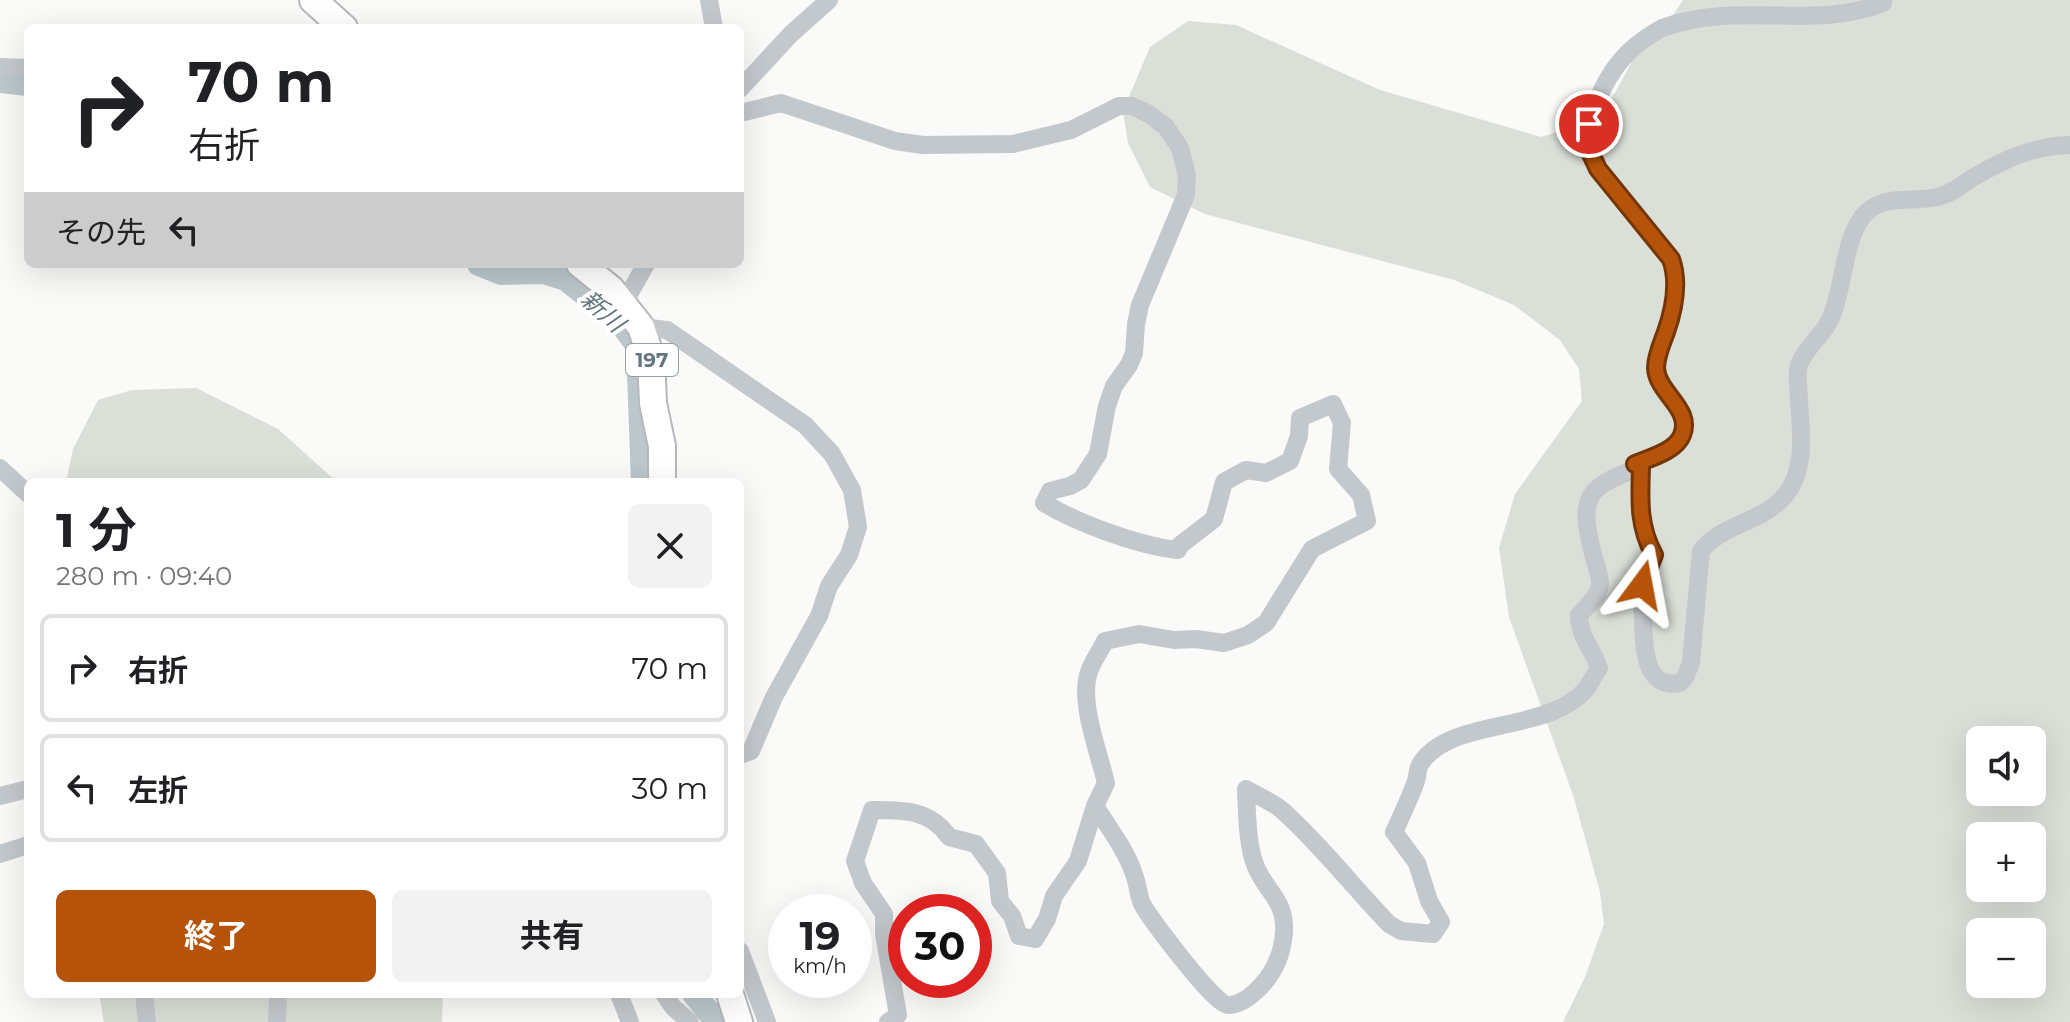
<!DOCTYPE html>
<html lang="ja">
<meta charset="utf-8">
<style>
:root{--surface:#fff;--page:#f2f2f2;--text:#202124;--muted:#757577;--line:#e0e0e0;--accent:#b45309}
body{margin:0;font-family:Montserrat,"Noto Sans JP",sans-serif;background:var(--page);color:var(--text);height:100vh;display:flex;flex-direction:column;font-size:30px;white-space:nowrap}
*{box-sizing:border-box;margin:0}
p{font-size:26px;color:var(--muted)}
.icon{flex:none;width:44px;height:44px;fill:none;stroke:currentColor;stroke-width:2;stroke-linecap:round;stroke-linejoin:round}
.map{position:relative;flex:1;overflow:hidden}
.panel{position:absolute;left:24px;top:478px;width:720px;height:520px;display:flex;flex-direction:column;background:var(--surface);border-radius:12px;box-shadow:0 8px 32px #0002}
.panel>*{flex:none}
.hud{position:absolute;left:24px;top:24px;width:720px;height:244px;border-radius:12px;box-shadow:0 8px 32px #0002;background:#fff;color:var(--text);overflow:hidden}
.fabs{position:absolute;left:1966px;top:726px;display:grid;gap:16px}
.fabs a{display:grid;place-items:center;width:80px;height:80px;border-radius:12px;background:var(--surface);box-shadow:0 8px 32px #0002;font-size:40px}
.speed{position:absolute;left:768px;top:894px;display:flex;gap:16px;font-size:40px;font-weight:700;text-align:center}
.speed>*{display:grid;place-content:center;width:104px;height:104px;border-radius:50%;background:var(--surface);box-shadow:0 8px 32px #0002;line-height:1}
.speed small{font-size:20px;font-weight:400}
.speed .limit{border:12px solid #d22;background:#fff;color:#111}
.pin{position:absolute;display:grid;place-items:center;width:68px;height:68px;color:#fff;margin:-34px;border:4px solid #fff;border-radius:50%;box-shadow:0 2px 8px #0007}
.me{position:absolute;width:88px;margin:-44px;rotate:13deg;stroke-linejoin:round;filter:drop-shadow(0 0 6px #0008)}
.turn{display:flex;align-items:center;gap:28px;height:168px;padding:0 32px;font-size:36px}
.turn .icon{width:104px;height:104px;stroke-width:2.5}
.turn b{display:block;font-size:56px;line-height:68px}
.then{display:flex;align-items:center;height:76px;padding:0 32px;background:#0003;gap:16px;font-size:30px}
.round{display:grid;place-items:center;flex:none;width:84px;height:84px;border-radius:12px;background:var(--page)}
.summary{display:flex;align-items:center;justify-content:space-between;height:136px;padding:0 32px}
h1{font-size:48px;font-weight:700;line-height:60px}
.action{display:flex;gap:16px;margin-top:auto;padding:16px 32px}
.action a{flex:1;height:92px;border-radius:12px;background:var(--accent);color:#fff;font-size:32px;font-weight:700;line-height:92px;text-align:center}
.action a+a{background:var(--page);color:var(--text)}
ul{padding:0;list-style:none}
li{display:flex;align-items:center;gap:24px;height:108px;margin:0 16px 12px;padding:0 16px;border:4px solid var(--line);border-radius:12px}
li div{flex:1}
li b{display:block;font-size:30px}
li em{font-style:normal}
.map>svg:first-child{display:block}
.green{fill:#dadfd7;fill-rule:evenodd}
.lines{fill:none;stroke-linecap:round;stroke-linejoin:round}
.river{stroke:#bbc7cb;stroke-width:24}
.highway-casing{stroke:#b4b9bd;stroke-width:30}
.minor{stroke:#c3c8cc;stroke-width:18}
.highway{stroke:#fff;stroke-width:26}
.route-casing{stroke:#753606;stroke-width:20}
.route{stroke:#b45309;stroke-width:14}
.labels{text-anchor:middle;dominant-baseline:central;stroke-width:8;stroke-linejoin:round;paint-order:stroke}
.shield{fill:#fff;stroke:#939fa8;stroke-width:2}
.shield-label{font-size:20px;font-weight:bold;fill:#657683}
.water-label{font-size:24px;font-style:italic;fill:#60757c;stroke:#fff}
</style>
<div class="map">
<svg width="2070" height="1022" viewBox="0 0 2070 1022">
<rect width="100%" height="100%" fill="#fafaf8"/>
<g class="green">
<path d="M1683,0h387v1022h-507l22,-45 19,-53 -4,-32 -26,-94 -65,-181 -10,-69 16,-54 67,-93 -3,-32 -19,-29 -46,-35 -60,-25 -249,-66 -55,-27 -22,-44 -5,-32 27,-64 38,-26 48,4 144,65 161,47 43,-14 27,-23 29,-53 34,-33zM1980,740h52v52h-52zM1980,836h52v52h-52zM1980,932h52v52h-52z"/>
<polygon points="196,388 278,429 337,482 66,482 73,449 98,400 132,390"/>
<polygon points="99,994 443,994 442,1022 104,1022"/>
</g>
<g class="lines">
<g class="river">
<polyline points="0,81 28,84"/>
<polyline points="479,264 501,273 544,272 566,279 620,322 638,346 643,482"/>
<polyline points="694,994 717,1022"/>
</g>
<g class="highway-casing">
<g id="highway">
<polyline points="313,0 344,28"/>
<polyline points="580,264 611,289 641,327 651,357 653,403 662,446 662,482"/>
<polyline points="730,994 739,1022"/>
</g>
</g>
<g class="minor">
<polyline points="709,0 714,28"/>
<path d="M1883,0v3c-72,28 -144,-3 -221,25 -27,15 -45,32 -59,60 -14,27 -18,52 -5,81l73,90c8,23 3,50 -5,73 -4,12 -11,24 -10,36 1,25 37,41 26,67 -6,16 -32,23 -47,29l6,3c-1,33 -3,58 13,88 -4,9 -10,20 -11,30 -2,9 0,22 0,32 1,24 -1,73 37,66l6,-7 5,-14 10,-111c24,-31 71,-28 91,-66 13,-24 9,-58 7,-84 0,-11 -3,-25 0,-36 6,-17 23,-29 31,-45 14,-30 13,-79 33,-104 19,-23 48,-13 74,-19 13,-2 25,-13 37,-20 31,-18 59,-31 96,-32"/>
<polyline points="0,67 28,68"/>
<polyline points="740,89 791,34 829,0"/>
<path d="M740,113l41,-10 114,38 28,4 90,-1 58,-14 48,-24h13l17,8 17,13 14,21 7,27 -1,20 -46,110 -4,19 -2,29 -5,12 -15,21 -7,20 -9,48 -17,26 -11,6 -20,5 -6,12c33,20 95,43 134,47l1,-4 35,-27 10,-37 22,-12 20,3 24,-12 9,-25 1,-18 33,-14 9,19 -4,46 23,26 6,26 -55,28 -46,74 -18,12 -24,8 -28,-4 -22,1 -35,-6 -34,7c-5,11 -14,22 -17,34 -8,30 11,78 18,108l-11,23 -17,55 -24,35 -7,23 -12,20 -16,-3 -7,-20 -12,-15 -3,-28 -21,-29 -27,-7c-19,-28 -47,-27 -77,-27l-17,51 8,22 21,31v20l14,81 -10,7"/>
<polyline points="624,303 646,264"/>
<polyline points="641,327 667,330 805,425 832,454 852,490 858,527 849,555 829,586 819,616 774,697 751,751 740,755"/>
<polyline points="0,468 28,494"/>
<polyline points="0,796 28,789"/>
<path d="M1095,806c14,22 31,44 39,68 4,10 4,21 8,30 9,15 72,101 86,101 10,0 21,-7 27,-13 18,-16 27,-35 29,-59 2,-33 -17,-40 -28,-66 -9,-21 -9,-55 -10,-78 12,7 27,13 37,22 39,35 70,76 106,113l12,7 32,3 8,-12 -12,-21 -12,-38 -23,-31c8,-17 16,-34 22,-51 2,-6 1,-13 5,-18 30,-46 127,-29 165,-74 5,-7 9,-15 13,-21 -7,-21 -20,-31 -20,-53 7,-8 20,-19 21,-30 1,-9 -5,-22 -7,-31 -15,-59 -6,-67 48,-87"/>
<polyline points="0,854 28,845"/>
<polyline points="740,951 767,1022"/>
<polyline points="144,994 147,1022"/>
<polyline points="619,994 630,1022"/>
<polyline points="664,994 673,1007 690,1022"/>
<polyline points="277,1022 278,994"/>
</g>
<use href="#highway" class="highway"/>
</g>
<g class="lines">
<g class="route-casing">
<path id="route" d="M1589,124l2,30 7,15 73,90c8,22 3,50 -5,73 -4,11 -10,24 -10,36 1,25 37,41 26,67 -6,16 -32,23 -47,29l6,3c-1,33 -3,58 13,88l-12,30"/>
</g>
<use href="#route" class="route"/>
</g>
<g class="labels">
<rect class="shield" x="626" y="344" width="52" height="32" rx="6"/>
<g class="shield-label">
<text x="652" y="360">197</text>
</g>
<g class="water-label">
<text transform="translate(603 311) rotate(42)">新川</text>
</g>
</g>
</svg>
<div class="fabs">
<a><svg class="icon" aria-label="sound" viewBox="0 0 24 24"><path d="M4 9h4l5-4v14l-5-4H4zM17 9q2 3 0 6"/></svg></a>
<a>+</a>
<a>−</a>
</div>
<div class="speed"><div>19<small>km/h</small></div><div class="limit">30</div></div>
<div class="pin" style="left:1589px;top:124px;background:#d93025"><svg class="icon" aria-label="arrive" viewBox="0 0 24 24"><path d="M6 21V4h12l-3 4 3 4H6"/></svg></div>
<svg class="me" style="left:1642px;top:585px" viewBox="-20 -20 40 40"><path d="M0-17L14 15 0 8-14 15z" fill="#b45309" stroke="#fff" stroke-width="4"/></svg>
<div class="hud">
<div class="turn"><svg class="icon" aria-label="right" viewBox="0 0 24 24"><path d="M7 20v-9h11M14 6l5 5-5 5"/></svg><div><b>70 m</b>右折</div></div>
<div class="then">その先<svg class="icon" aria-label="left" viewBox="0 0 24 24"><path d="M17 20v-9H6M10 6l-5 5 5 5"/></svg></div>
</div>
<section class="panel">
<div class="summary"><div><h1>1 分</h1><p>280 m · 09:40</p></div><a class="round"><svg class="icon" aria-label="close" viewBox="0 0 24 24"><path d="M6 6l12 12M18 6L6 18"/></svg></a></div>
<ul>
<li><svg class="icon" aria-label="right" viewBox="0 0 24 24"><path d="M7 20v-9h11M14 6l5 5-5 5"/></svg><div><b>右折</b></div><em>70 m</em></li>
<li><svg class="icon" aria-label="left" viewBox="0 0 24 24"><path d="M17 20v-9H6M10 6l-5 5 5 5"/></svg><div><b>左折</b></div><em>30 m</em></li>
</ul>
<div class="action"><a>終了</a><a>共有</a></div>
</section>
</div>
